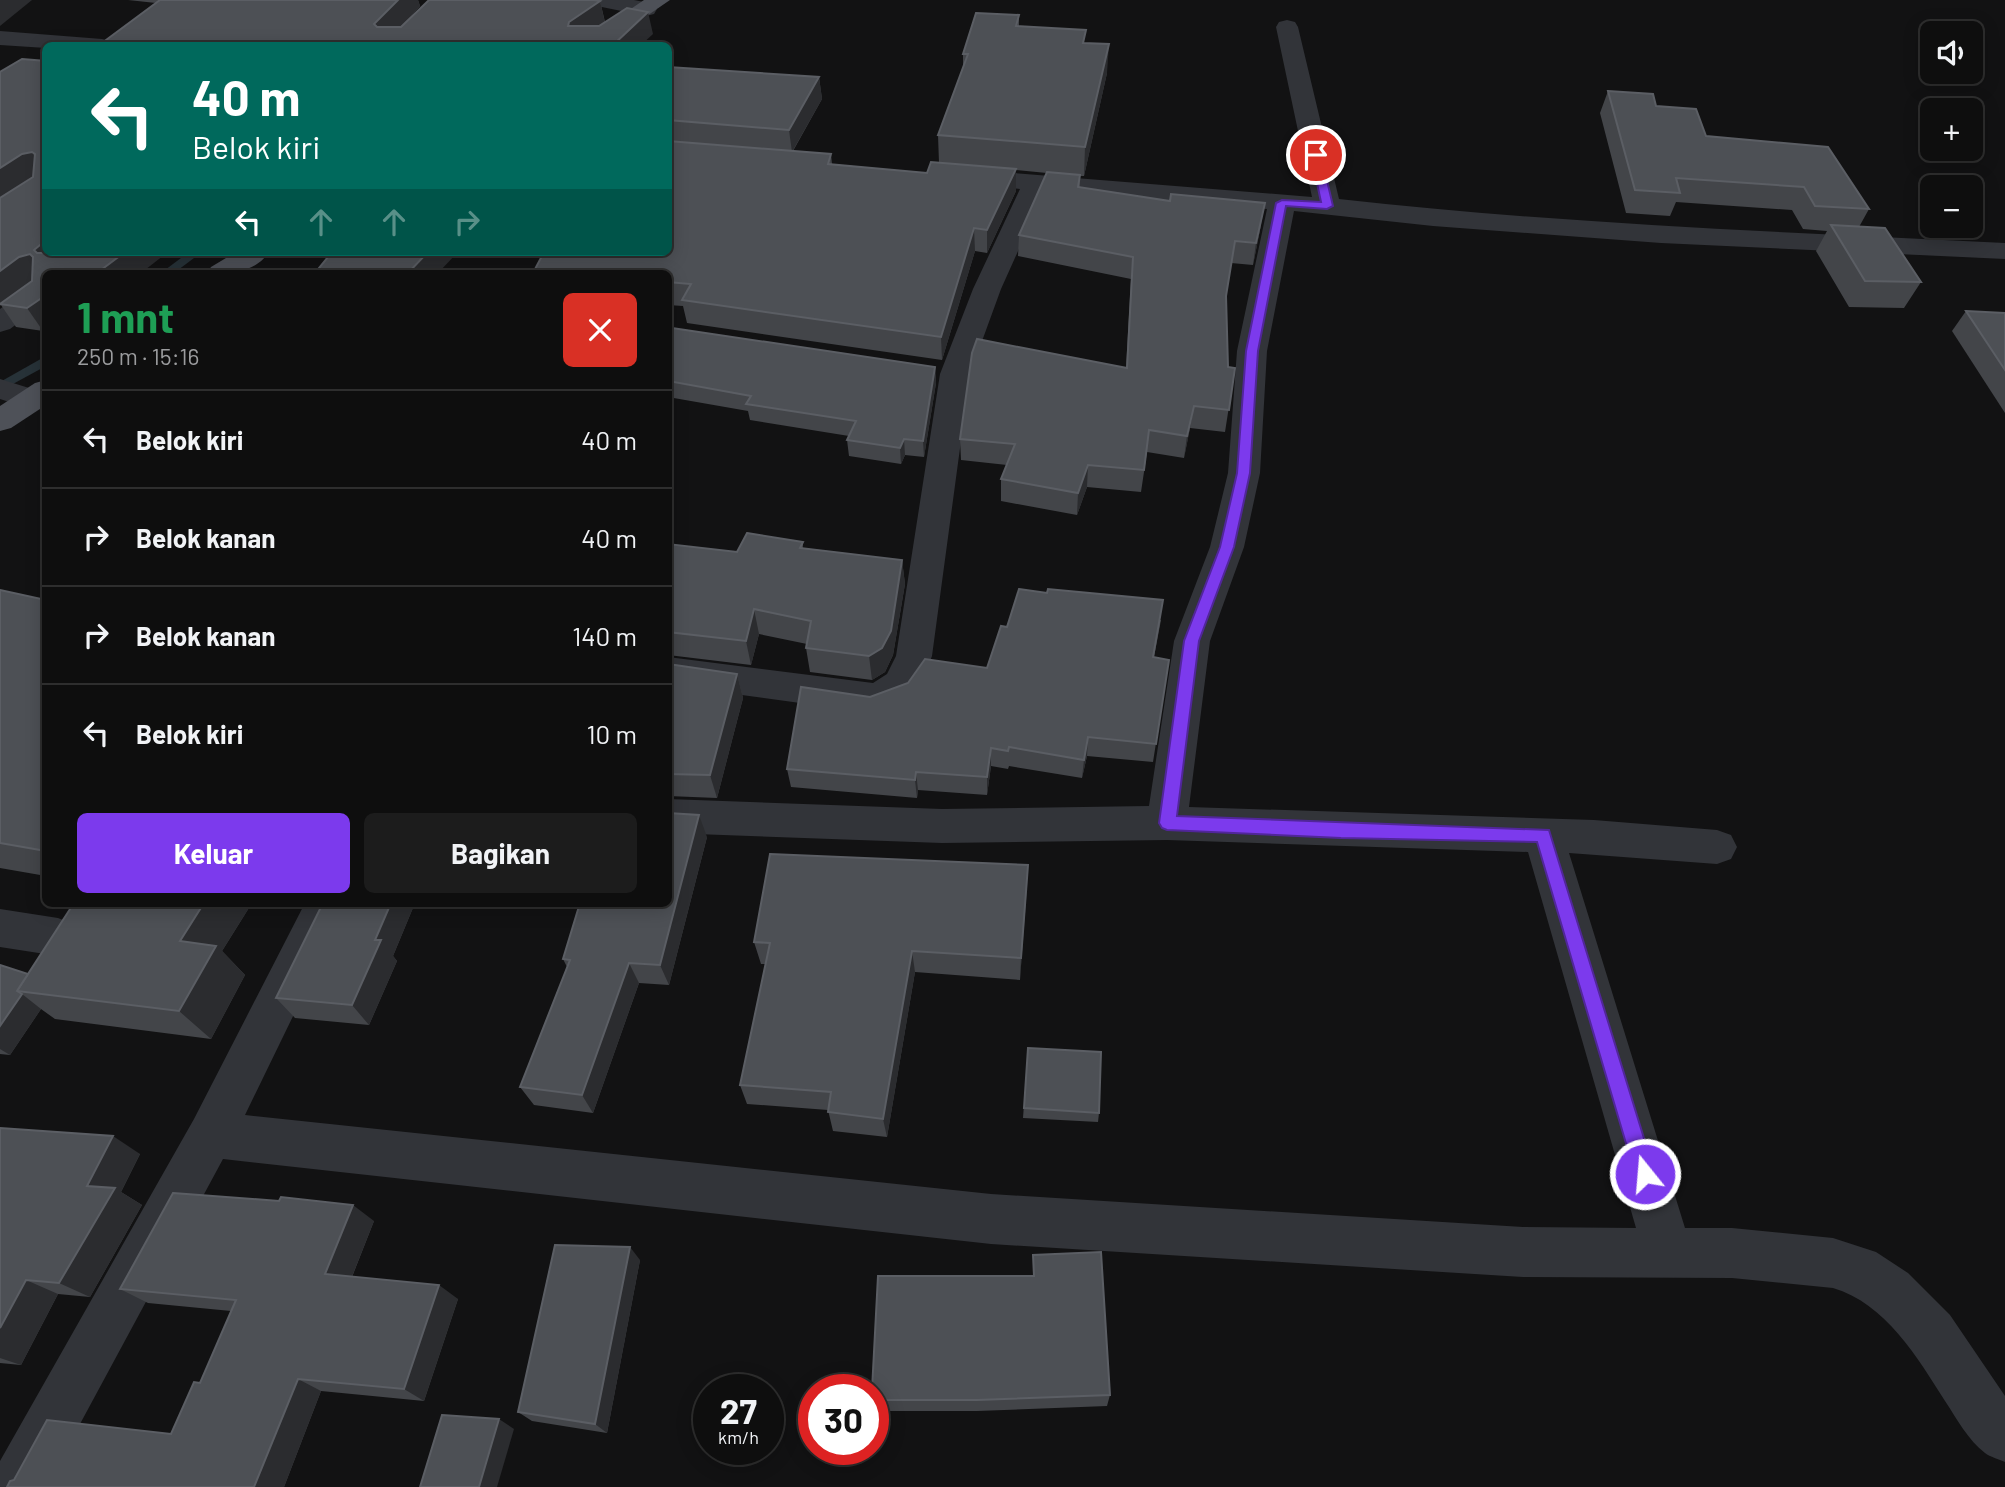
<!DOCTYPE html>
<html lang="id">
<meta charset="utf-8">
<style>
:root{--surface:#0e0e0e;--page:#1c1c1c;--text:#f1f3f6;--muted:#9b9c9e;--line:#2e2e2e;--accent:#7c3aed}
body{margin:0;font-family:Barlow,sans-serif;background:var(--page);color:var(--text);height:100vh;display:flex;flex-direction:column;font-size:26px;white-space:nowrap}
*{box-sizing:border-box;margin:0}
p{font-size:23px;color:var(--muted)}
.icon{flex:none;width:38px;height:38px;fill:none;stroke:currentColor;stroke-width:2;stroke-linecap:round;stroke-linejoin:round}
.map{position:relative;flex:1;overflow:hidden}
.panel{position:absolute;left:42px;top:270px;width:630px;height:637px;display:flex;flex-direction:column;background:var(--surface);border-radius:10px;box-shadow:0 4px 18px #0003,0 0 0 2px var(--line)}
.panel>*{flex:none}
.banner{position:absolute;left:42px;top:42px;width:630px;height:214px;border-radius:10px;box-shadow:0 4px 18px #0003,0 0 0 2px var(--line);background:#00695c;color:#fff;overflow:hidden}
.buttons{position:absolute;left:1920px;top:21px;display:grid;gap:14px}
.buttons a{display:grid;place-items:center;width:63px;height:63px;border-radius:10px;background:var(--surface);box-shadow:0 4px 18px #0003,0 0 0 2px var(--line);font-size:35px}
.speed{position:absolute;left:693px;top:1374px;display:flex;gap:14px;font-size:35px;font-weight:700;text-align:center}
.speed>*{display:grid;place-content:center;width:91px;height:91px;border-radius:50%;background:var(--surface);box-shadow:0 4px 18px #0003,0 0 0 2px var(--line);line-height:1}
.speed small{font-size:18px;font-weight:400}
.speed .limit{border:10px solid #d22;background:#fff;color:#111}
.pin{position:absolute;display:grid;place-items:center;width:60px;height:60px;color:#fff;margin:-30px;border:4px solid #fff;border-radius:50%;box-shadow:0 2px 7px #0007}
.me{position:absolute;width:77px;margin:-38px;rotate:343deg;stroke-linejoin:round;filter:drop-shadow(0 0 5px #0008)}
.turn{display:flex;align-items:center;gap:24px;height:147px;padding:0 35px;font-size:32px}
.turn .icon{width:91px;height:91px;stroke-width:2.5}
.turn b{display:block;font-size:49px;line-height:60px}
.lanes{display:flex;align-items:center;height:66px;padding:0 35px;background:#0003;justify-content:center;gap:35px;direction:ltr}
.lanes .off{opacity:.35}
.round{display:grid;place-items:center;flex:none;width:74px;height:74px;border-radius:10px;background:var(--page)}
.head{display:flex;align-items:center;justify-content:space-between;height:119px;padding:0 35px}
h1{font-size:42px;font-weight:700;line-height:52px;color:#1e9e55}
.cta{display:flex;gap:14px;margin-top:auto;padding:14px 35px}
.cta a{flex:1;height:80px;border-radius:10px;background:var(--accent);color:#fff;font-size:28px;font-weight:700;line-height:80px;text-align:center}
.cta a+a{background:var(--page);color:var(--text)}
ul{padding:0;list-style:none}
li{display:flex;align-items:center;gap:21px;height:98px;padding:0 35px;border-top:2px solid var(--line)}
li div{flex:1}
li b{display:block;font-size:26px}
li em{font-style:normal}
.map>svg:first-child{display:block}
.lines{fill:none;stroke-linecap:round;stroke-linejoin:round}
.stream{fill:#273238;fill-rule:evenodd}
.minor{fill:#323439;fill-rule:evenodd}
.major{fill:#4e5158;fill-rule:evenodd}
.wall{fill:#434549}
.shaded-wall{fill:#2b2c2f}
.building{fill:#4d5055;stroke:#5b5e64;stroke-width:2}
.route{fill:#7c3aed;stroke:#51269a;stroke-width:2}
</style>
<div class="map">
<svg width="2005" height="1487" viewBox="0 0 2005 1487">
<rect width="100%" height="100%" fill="#121213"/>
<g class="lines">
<g class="stream">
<polygon points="189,252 202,252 174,273 161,273"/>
<polygon points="46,356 46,366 0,391 0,382"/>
</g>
<g class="minor">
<polygon points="589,0 634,0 654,4 657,9 654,14 646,16 592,5"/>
<path d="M1287,20l8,2 3,5 41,172c221,25 444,33 666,44v16l-344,-16 -228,-17 -139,-15 -27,140 -7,122 -16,74 -34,94 -21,166 405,13 123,10 14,5 6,12 -6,12 -14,5 -148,-11 116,375h47l101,10 43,14 32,21 42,42 55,81v66c-6,-3 -15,-5 -20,-9 -17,-13 -28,-34 -40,-52 -27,-43 -60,-98 -112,-113l-101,-10 -209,-1 -532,-33 -768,-85 -177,328h-46v-26l194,-342 111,-216h43l-103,212 746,79 532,33 113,1 -108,-376 -361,-12 -225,3 -274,-10v-34l274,10 207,-3 25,-165 36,-94 18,-74 9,-122 30,-142 -222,-18 -44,98 -31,85 -38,282 -9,23 -14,20 -36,14 -205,-28v-28l205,26 14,-9 9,-18 44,-282 33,-85 47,-100 -65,-7 -4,-5 4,-5 9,-3 348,28 -36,-170 3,-5z"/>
<polygon points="0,31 102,39 110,41 113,46 46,46 46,48 0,45"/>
<polygon points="46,280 46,302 10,329 0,332 0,309 36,282"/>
<polygon points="0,379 42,392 46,400 42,406 31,409 0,399"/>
<polygon points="0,909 58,918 73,924 79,937 73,950 58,956 0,947"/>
</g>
<g class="major">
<polygon points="644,0 670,0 603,46 576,46"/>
<path d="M236,252h33c-15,22 -39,21 -62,21l4,-6z"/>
<polygon points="46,380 46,405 11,428 0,431 0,406 35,383"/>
</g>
</g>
<g class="wall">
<polygon points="128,0 418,0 420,6 401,27 600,1 605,22 653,34 98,46 156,3"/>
<polygon points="1019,15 1019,26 1085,43 1107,73 1084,176 1080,176 1080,187 1261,225 1253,265 1231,263 1226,296 1228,367 1235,368 1225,432 1190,428 1184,458 1147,452 1141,492 1087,487 1077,515 1001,501 1001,479 1007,465 961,460 960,439 1126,368 1131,279 1018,256 1019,235 1047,173 1016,170 1016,191 987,253 975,251 942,360 687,323 683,306 668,305 668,67 819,77 822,99 793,151 831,154 832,164 927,173 939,163 938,135 963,67 963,54"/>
<polygon points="46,61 46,329 43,331 16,327 1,305"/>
<polygon points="1608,91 1656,106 1706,136 1869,209 1859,227 1921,282 1904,308 1849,307 1816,251 1827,231 1803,229 1792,210 1676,202 1670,216 1626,213 1600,113"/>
<polygon points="1966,311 2005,313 2005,413 1952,331"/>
<polygon points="668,334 935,367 936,383 924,457 905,455 901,464 849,456 847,440 849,436 750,420 748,411 668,397"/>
<polygon points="803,542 803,548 902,560 905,584 893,655 885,672 872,680 810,672 806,648 807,644 759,634 751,665 668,655 668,544 737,552"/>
<polygon points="0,590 46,600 46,876 0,868"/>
<polygon points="1161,620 1154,657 1169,660 1153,762 1087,756 1082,778 1009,766 1008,769 991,766 987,795 918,790 917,798 791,787 787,769 870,697 987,668 1007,627"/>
<polygon points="668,664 737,674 743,698 717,798 668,796"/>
<polygon points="707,837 669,985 639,983 593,1113 534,1105 520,1087 567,967 563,959"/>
<polygon points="1028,865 1020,980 915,972 887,1137 833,1131 828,1110 747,1104 740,1085 766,964 761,964 754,942"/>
<polygon points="74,903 252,903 222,951 245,975 211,1039 55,1019 41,1009 10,1055 0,1054 0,965 28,974"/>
<polygon points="323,903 415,903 393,956 397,961 369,1025 295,1018 276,998"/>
<polygon points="1028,1048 1099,1113 1098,1122 1023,1118"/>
<polygon points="0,1128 140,1154 121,1192 142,1205 90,1297 58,1294 21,1365 0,1363"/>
<polygon points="374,1221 352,1277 458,1299 424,1401 321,1391 284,1487 7,1487 171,1434 200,1383 231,1311 148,1303 120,1289"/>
<polygon points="1033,1255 1110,1395 1107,1406 977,1411 876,1411 873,1404 873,1390 1033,1276"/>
<polygon points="640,1260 607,1433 532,1421 518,1412"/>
</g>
<g class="shaded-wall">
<polygon points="0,0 32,0 0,26"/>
<polygon points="398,0 418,0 420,6 383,46 374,24"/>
<polygon points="600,1 605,23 575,44 568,26 569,22"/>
<polygon points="648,12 653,34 640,46 612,46"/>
<polygon points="1109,44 1107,73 1084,176 1085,147"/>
<polygon points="819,77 822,99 792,152 789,130"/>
<polygon points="32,152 45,174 0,200 0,168 22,154"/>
<polygon points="1016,169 1016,191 987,253 987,230"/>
<polygon points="1265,203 1261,225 1253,265 1256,243"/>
<polygon points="974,228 975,251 942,360 941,337"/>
<polygon points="46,240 46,252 72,252 49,273 34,250"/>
<polygon points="125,252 168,252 141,273 97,273"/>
<polygon points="428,252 458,252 438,273 408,273"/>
<polygon points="30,254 45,277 34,280 0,306 0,271 19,257"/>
<polygon points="46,295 46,329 43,331 27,308"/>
<polygon points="935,367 936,383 924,457 923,441"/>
<polygon points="1194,406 1190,428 1184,458 1187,436"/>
<polygon points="904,439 905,455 901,464 900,448"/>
<polygon points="1088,465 1087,487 1077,515 1078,493"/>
<polygon points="902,560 905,584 893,655 885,672 872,680 869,656"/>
<polygon points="754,609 759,634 751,665 746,641"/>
<polygon points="737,674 743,698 717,798 710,775"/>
<polygon points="1088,737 1087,756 1082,778 1084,760"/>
<polygon points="991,748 991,766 987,795 987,777"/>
<polygon points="916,772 918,790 917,798 915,780"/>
<polygon points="699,815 707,837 669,985 660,965"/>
<polygon points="1028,865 1027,888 1020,980 1021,958"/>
<polygon points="204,903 252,903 222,951 245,975 211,1039 179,1011 180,941"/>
<polygon points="391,903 415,903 393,956 397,961 369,1025 352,1005 375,940"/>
<polygon points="912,951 915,972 887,1137 883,1119"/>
<polygon points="629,963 639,983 593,1113 582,1095"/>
<polygon points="22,994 41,1009 10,1055 0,1049 0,1026"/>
<polygon points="113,1136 140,1154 121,1192 142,1205 90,1297 59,1283 87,1186"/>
<polygon points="353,1205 374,1221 347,1289 325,1274"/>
<polygon points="630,1247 640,1260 607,1433 595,1424"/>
<polygon points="26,1280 58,1294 21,1365 0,1358 0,1328"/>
<polygon points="439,1285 458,1299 424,1401 404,1389"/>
<polygon points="298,1379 321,1391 284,1487 254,1487"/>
<polygon points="499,1419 514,1429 497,1487 479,1487"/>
</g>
<g class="building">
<polygon points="160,0 398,0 374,24 377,27 401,27 429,0 594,0 600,1 569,22 568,26 599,26 627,8 648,12 612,46 98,46"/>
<polygon points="976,13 1019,15 1016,26 1086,30 1083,43 1109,44 1085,147 938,135 968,54 963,54"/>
<polygon points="22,59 46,61 46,240 34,250 37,253 125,252 97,273 46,273 46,295 27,308 0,304 32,281 33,257 30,254 19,257 0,271 0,198 33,177 35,154 32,152 22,154 0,168 0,72"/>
<polygon points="668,67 819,77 789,130 668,120"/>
<polygon points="1608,91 1653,94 1656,106 1696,109 1706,136 1828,147 1869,209 1815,206 1804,187 1676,178 1680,193 1635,190"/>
<polygon points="668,141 831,154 828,164 927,173 931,162 1016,169 987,230 974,228 941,337 682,300 691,284 668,282 668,273 533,273 544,252 668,252"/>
<polygon points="1047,172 1080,175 1078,187 1170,201 1171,194 1265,203 1256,243 1235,241 1226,296 1228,367 1235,368 1229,410 1194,406 1187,436 1149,430 1144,470 1088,465 1078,493 1001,479 1015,444 960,439 972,353 977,339 1127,368 1133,257 1019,235"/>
<polygon points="1831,225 1885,228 1921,282 1865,281"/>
<polygon points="332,252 428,252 408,273 315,273"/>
<polygon points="1966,311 2005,313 2005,370"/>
<polygon points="672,328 935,367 923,441 904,439 900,448 847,440 856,421 746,404 751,396 668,381 668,334"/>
<polygon points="747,533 803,542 800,548 902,560 891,631 882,648 869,656 806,648 811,621 754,609 746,641 668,632 668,544 737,552"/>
<polygon points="1019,589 1047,593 1048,589 1163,600 1153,657 1169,660 1156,744 1088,737 1084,760 1009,747 1008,751 991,748 987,777 916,772 915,780 787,769 801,687 870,697 908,683 925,659 987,668 1001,626 1007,627"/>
<polygon points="0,590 46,600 46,851 0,843"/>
<polygon points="668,664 737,674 710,775 668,774"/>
<polygon points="668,813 699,815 660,965 629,963 582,1095 520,1087 570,960 563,959 580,903 668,903"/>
<polygon points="770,854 1028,865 1021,958 912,951 883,1119 828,1112 831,1092 740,1085 770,943 754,942"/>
<polygon points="74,903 204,903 180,941 216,946 179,1011 17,991"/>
<polygon points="323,903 391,903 375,940 381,940 352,1005 276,998"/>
<polygon points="0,965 28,974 17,991 22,994 0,1026"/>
<polygon points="1028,1048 1101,1052 1099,1113 1024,1108"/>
<polygon points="0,1128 113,1136 87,1186 115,1188 59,1283 26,1280 0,1328"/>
<polygon points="173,1193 279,1201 281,1197 353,1205 325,1274 439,1285 404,1389 298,1379 254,1487 7,1487 10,1481 14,1480 47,1420 171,1434 194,1382 200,1383 236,1300 120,1289"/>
<polygon points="555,1245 630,1247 595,1424 518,1412"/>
<polygon points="1101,1252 1110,1395 977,1400 873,1400 873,1390 872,1390 878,1276 1034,1276 1033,1255"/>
<polygon points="442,1415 499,1419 479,1487 420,1487"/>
</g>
<polygon class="route" points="1316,152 1321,155 1333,206 1327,209 1286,206 1258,351 1250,473 1234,547 1199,641 1177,816 1549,830 1655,1174 1652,1181 1645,1184 1638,1181 1635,1174 1537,842 1341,838 1167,830 1162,828 1159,823 1184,641 1220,547 1237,473 1246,351 1276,203 1282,200 1321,202 1311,155"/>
</svg>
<div class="buttons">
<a><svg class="icon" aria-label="sound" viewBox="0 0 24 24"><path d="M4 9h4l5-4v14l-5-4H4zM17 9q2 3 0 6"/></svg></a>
<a>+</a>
<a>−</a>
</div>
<div class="speed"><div>27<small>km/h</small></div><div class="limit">30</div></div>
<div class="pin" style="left:1316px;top:155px;background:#d93025"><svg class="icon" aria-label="arrive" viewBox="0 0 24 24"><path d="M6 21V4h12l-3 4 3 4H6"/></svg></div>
<svg class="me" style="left:1645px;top:1174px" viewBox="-20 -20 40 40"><circle r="17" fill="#7c3aed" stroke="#fff" stroke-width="3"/><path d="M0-11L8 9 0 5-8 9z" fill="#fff"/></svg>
<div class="banner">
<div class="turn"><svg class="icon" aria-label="left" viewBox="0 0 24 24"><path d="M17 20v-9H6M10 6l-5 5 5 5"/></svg><div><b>40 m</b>Belok kiri</div></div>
<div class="lanes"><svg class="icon" aria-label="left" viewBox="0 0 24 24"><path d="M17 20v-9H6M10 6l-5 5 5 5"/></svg><svg class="icon off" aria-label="ahead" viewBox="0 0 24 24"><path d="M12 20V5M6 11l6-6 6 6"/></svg><svg class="icon off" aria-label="ahead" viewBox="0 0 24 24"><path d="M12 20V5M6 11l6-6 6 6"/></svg><svg class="icon off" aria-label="right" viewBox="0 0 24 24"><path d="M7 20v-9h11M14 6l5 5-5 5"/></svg></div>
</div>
<section class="panel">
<div class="head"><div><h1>1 mnt</h1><p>250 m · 15:16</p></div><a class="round" style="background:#d93025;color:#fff"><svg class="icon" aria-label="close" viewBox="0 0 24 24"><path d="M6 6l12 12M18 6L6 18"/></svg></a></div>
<ul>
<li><svg class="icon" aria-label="left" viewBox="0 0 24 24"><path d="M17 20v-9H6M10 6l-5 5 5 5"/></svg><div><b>Belok kiri</b></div><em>40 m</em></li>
<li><svg class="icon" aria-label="right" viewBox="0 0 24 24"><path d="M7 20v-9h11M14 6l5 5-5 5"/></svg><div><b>Belok kanan</b></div><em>40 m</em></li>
<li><svg class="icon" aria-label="right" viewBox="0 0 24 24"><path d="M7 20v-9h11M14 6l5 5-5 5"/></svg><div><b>Belok kanan</b></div><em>140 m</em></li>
<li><svg class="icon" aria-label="left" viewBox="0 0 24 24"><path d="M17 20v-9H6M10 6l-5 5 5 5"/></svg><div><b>Belok kiri</b></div><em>10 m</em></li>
</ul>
<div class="cta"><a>Keluar</a><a>Bagikan</a></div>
</section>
</div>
